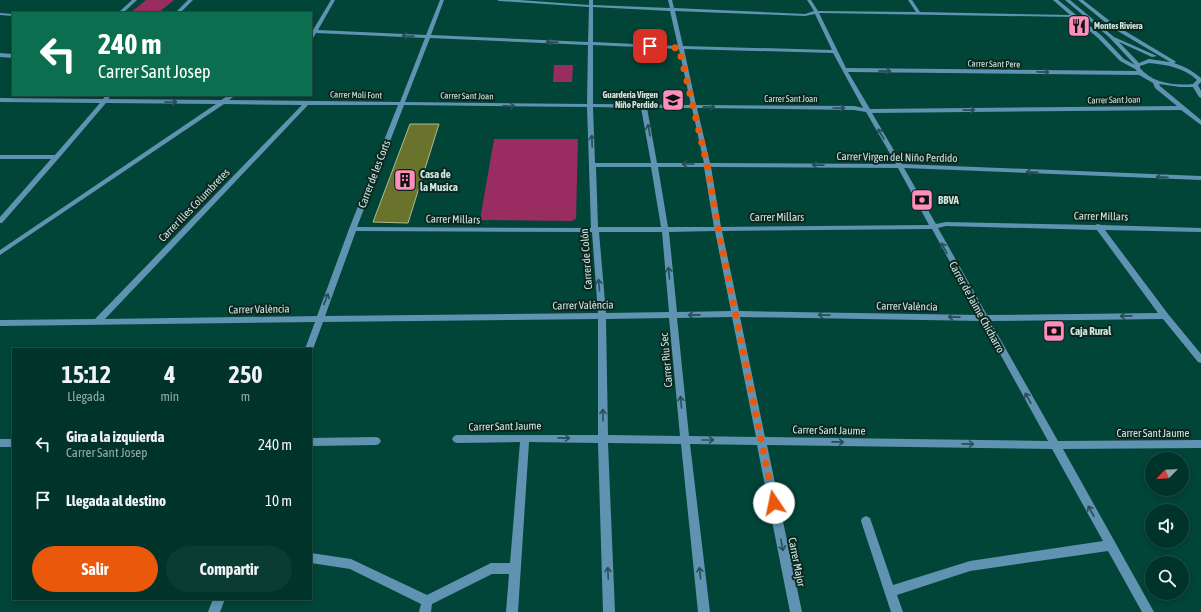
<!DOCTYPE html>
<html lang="es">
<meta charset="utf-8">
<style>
:root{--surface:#00342a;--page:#0a3c32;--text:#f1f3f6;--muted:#95aaa8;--line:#224f47;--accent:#ea580c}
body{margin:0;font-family:"Asap Condensed",sans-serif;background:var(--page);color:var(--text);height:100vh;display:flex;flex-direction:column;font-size:15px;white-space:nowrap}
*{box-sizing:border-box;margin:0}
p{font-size:13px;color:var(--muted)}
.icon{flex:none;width:22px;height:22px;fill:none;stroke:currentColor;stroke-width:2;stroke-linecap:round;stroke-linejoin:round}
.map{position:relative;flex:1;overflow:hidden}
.details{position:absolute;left:12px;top:348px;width:300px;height:252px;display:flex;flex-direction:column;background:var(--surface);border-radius:0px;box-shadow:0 2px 6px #0003,0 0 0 1px var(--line)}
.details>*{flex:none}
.banner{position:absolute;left:12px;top:12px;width:300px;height:84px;border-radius:0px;box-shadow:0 2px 6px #0003,0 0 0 1px var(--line);background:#0b6e4f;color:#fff;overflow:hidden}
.needle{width:26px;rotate:246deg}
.controls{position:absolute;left:1145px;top:452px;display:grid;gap:8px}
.controls a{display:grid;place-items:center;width:44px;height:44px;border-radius:50%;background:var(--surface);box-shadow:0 2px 6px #0003,0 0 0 1px var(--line);font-size:20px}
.pin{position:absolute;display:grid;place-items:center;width:34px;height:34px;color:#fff;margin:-17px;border-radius:8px;box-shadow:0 2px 6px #0006}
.me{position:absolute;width:44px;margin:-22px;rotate:349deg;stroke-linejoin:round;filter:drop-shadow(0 0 3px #0008)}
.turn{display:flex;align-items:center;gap:14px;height:84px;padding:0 20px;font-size:18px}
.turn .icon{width:52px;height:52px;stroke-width:2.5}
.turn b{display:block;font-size:28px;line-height:34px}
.eta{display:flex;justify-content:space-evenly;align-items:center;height:68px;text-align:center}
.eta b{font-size:24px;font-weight:700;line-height:28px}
.cta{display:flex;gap:8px;margin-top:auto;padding:8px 20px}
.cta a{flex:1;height:46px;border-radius:24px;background:var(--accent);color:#fff;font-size:16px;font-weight:700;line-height:46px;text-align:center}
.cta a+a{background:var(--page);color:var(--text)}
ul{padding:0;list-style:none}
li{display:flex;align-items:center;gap:12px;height:56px;padding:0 20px}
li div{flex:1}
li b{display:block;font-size:15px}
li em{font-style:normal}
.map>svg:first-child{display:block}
.green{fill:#992c60}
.building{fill:#6a732b;stroke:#b3bb8a}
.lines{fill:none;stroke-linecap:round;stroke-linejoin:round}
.street{fill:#5f93b1;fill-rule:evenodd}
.oneway{stroke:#2a4c53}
.route{stroke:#ea580c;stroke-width:7;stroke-dasharray:0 12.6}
.labels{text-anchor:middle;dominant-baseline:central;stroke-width:4;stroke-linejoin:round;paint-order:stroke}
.far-poi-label{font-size:9px;font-weight:bold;fill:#cce9e0;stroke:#0d2620;text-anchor:start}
.far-street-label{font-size:9px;fill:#cce9e0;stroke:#0d2620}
.street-label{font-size:11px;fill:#cce9e0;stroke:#0d2620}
.poi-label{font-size:11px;font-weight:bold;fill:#cce9e0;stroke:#0d2620;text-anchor:start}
</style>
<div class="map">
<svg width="1201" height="612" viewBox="0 0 1201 612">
<rect width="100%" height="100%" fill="#004538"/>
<g class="green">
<polygon points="146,0 174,0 158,13 130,13"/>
<polygon points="554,65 573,65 572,82 553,82"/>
<polygon points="494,139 578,139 576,219 571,221 480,220"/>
</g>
<polygon class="building" points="410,124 439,124 408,223 373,222"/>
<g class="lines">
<g class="street">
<polygon points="132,0 137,0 123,13 118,13"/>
<polygon points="188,0 193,0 180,13 175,13"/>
<path d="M331,0h4l-17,30 108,5 14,-35h4l-13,35 157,7 1,-35 -90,-6 -2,-1h22l70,5v-5h4v5l77,3 -2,-8h4l2,8 131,6 9,-3 -7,-11h4l7,11 98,1 -8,-12h4l8,12 150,3 -17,-15h5l44,36 22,23 11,6 -26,-28 -44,-37h5l44,37 43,19 -5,1 -33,-15 20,21 10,-4 21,3 -59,-35 -33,-27h5l32,25 60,36 1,1 -2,1c10,3 19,8 27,15v4l-3,3 3,6v7l-2,-1 -6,-10h-13l-21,-3 1,2 41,34v5l-20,-15 -309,3 30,51 299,12v4l-297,-12 32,56 10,-2 149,3 3,-1 3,1 100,3v4l-96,-2 63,84 33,40v9l-3,-1 -35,-43 -173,2 68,120 143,-1v8l-138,1 91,163h-12l-34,-61 -138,20 -73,24 6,17h-12l-30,-91 1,-3 4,-2 4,2 1,3 22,64 77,-24 133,-20 -51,-92 -285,-4 35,167h-12l-33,-167 -67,-1 20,168h-12l-17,-168 -73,-1 7,169h-12l-5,-169 -69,-1 -11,170h-12l3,-38h-17l-60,30 -1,8h-12l2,-8 -71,-35 -39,-6v-10l40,6 76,36 64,-32h19l10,-121 -63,1 -3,-1 -2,-3 2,-3 3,-1h141v-116l-275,3 -10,27 -2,3v-3h-6l10,-27 -315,4v-6l95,-1 207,-214 -78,-1 -224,151v-5l216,-146 -110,-1 -47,55 -57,65h-2v-6l51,-58h-51v-4h55l45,-52 -100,-1v-4l103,1 3,-4h6l-4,4 113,1 8,-5h7l-7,5 171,2 25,-64 -109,-5 -3,5h-2v-8h2zM593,7l77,4 8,35 -85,-4zM675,11l130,5 10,-2 17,36 -149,-4zM819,13l254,4 25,21 22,23 15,8 2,2 -291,-3zM430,38l158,7 -1,59 -182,-2zM593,45l86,4 12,56 -98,-1zM684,49l149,4 30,55 -9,-2 -158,-1zM1149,63c18,2 34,4 48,17l-4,4c-18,2 -41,-1 -53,-16v-2zM848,72l291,3 14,8 2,5 22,18 -307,3zM308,105h90l-49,124 -32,87 -212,3zM404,105l183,2 4,121 -234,-1zM593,107l48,1 10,55h-56zM647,108h45l12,55h-47zM697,108l157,2 12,2 30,52 -186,-1zM596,167h55l10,60h-63zM658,167h46l10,60h-46zM711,167l187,1 31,57 -208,2zM946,226l151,4 61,83 -171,2 -49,-87zM932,229l47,86 -240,-4 -17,-80zM356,231l236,1 6,81 -273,3zM715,231l16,80 -54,1 -8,-80zM599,232h63l7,80 -63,1zM732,317l24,120 -67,-1 -12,-118zM740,317l242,4 66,120 -283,-4zM669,318l11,118 -72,-1 -2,-116z"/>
<polygon points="0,13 13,14 13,16 0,15"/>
<polygon points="0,53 13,54 13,58 0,57"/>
<polygon points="376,437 379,438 381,441 379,444 376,445 311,446 311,438"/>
<rect x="0" y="439" width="13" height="8"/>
<polygon points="213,599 225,599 220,612 208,612"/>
</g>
</g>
<defs><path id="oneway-shaft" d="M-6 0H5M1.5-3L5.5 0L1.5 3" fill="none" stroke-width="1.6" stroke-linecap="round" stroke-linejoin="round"/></defs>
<g class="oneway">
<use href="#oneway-shaft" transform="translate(408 36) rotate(-177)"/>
<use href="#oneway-shaft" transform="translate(552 42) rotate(-178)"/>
<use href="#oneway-shaft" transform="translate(885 71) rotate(1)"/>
<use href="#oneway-shaft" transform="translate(1043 72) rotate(1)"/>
<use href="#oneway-shaft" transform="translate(171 102)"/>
<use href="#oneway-shaft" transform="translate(509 106) rotate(1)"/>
<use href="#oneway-shaft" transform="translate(709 107) rotate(1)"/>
<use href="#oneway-shaft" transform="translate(839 108)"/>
<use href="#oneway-shaft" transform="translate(969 110) rotate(-1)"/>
<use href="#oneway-shaft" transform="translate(649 130) rotate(-100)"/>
<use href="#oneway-shaft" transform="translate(881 134) rotate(-121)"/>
<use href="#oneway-shaft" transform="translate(592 141) rotate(-92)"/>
<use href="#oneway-shaft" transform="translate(688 164) rotate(-180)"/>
<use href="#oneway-shaft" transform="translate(818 165) rotate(-179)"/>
<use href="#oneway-shaft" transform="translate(1032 172) rotate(-178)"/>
<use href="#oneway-shaft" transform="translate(1162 177) rotate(-178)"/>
<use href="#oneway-shaft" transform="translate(944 248) rotate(-119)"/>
<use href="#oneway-shaft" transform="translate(669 273) rotate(-95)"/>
<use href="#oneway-shaft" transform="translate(599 285) rotate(-95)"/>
<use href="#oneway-shaft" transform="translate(326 299) rotate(-69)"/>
<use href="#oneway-shaft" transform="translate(694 315) rotate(179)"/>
<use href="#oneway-shaft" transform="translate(824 315) rotate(-179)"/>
<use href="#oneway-shaft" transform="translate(1126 316) rotate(179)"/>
<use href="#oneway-shaft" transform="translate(954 317) rotate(-179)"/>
<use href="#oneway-shaft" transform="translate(1028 398) rotate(-119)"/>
<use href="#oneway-shaft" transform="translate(681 402) rotate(-95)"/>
<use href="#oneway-shaft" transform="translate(603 415) rotate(-91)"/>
<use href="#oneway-shaft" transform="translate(564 438) rotate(1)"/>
<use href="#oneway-shaft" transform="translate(708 440)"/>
<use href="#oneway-shaft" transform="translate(838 442) rotate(1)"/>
<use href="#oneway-shaft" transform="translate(968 444) rotate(1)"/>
<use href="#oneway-shaft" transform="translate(1091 511) rotate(-119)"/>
<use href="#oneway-shaft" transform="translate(782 545) rotate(79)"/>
<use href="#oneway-shaft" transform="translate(608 573) rotate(-92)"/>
<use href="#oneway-shaft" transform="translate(700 573) rotate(-96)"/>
</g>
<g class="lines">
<polyline class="route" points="650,46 679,48 707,164 718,228 774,503"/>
</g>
<defs>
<g id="restaurant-square" transform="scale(1.15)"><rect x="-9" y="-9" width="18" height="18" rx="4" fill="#fe8ebb" stroke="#0d2620"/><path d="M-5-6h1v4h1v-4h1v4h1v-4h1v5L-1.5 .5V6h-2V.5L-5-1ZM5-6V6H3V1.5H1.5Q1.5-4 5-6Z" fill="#111"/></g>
<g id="school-square" transform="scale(1.15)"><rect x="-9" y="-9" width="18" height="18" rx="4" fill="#fe8ebb" stroke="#0d2620"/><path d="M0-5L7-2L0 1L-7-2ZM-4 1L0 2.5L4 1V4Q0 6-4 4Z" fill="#111"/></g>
<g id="building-square" transform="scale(1.15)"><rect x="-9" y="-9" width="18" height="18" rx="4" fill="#fe8ebb" stroke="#0d2620"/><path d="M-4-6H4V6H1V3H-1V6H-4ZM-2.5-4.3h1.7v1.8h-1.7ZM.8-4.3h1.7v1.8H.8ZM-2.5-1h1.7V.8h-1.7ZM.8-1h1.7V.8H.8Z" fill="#111"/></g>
<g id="bank-square" transform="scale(1.15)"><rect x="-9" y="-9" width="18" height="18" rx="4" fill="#fe8ebb" stroke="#0d2620"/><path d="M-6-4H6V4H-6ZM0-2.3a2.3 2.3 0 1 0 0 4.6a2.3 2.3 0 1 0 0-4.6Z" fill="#111"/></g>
</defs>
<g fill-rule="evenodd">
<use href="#restaurant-square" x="1079" y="26"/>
<use href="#school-square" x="673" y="100"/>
<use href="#building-square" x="405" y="180"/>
<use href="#bank-square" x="922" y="200"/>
<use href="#bank-square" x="1054" y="331"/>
</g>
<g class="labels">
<g class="far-poi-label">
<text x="1094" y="26">Montes Riviera</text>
<text x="658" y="95" text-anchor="end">Guardería Virgen<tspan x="658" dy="10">Niño Perdido</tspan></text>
</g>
<g class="far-street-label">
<text transform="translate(994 64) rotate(1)">Carrer Sant Pere</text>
<text transform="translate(356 95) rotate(1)">Carrer Molí Font</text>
<text transform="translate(467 96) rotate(1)">Carrer Sant Joan</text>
<text x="791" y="99">Carrer Sant Joan</text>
<text transform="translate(1114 100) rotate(-1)">Carrer Sant Joan</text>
</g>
<g class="street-label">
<text transform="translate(897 157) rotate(1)">Carrer Virgen del Niño Perdido</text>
<text transform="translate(374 174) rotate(-69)">Carrer de les Corts</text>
<text transform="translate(194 205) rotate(-46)">Carrer Illes Columbretes</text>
<text transform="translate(1101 216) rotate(1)">Carrer Millars</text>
<text x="777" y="217">Carrer Millars</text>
<text transform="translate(453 219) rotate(1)">Carrer Millars</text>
<text transform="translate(586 259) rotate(-94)">Carrer de Colón</text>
<text transform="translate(583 305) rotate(-1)">Carrer València</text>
<text transform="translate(907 306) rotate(1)">Carrer València</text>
<text transform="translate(977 307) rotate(61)">Carrer de Jaime Chicharro</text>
<text transform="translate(259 309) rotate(-1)">Carrer València</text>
<text transform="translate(666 360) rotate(-95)">Carrer Riu Sec</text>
<text transform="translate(505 426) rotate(-1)">Carrer Sant Jaume</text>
<text transform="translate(829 430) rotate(1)">Carrer Sant Jaume</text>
<text x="1153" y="433">Carrer Sant Jaume</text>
<text transform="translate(797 562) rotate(79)">Carrer Major</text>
</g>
<g class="poi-label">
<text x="420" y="174">Casa de<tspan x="420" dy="13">la Musica</tspan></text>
<text x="938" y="200">BBVA</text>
<text x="1070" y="331">Caja Rural</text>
</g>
</g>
</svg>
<div class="controls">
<a><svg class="needle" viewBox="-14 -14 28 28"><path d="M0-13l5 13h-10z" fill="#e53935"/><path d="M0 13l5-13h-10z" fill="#95aaa8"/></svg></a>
<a><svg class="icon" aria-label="sound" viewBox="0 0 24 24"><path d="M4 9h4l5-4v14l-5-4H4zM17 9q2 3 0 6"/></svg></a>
<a><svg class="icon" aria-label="search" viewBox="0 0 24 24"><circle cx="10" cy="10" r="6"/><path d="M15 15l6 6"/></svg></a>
</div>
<div class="pin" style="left:650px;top:46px;background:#d93025"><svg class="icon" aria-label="arrive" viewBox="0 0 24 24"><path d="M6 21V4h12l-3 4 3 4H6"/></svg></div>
<svg class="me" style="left:774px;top:503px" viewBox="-20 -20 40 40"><circle r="19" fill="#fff"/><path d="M0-13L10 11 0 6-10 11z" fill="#ea580c"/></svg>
<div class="banner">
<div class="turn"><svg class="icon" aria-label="left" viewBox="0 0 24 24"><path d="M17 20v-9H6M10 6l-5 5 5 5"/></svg><div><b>240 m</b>Carrer Sant Josep</div></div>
</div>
<section class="details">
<div class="eta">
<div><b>15:12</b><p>Llegada</p></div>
<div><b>4</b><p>min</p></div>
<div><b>250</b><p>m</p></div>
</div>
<ul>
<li><svg class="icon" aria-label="left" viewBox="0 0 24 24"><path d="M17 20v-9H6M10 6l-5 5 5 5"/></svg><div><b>Gira a la izquierda</b><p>Carrer Sant Josep</p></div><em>240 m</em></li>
<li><svg class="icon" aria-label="arrive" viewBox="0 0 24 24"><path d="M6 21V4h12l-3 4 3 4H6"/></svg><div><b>Llegada al destino</b></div><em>10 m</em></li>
</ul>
<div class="cta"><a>Salir</a><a>Compartir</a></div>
</section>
</div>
